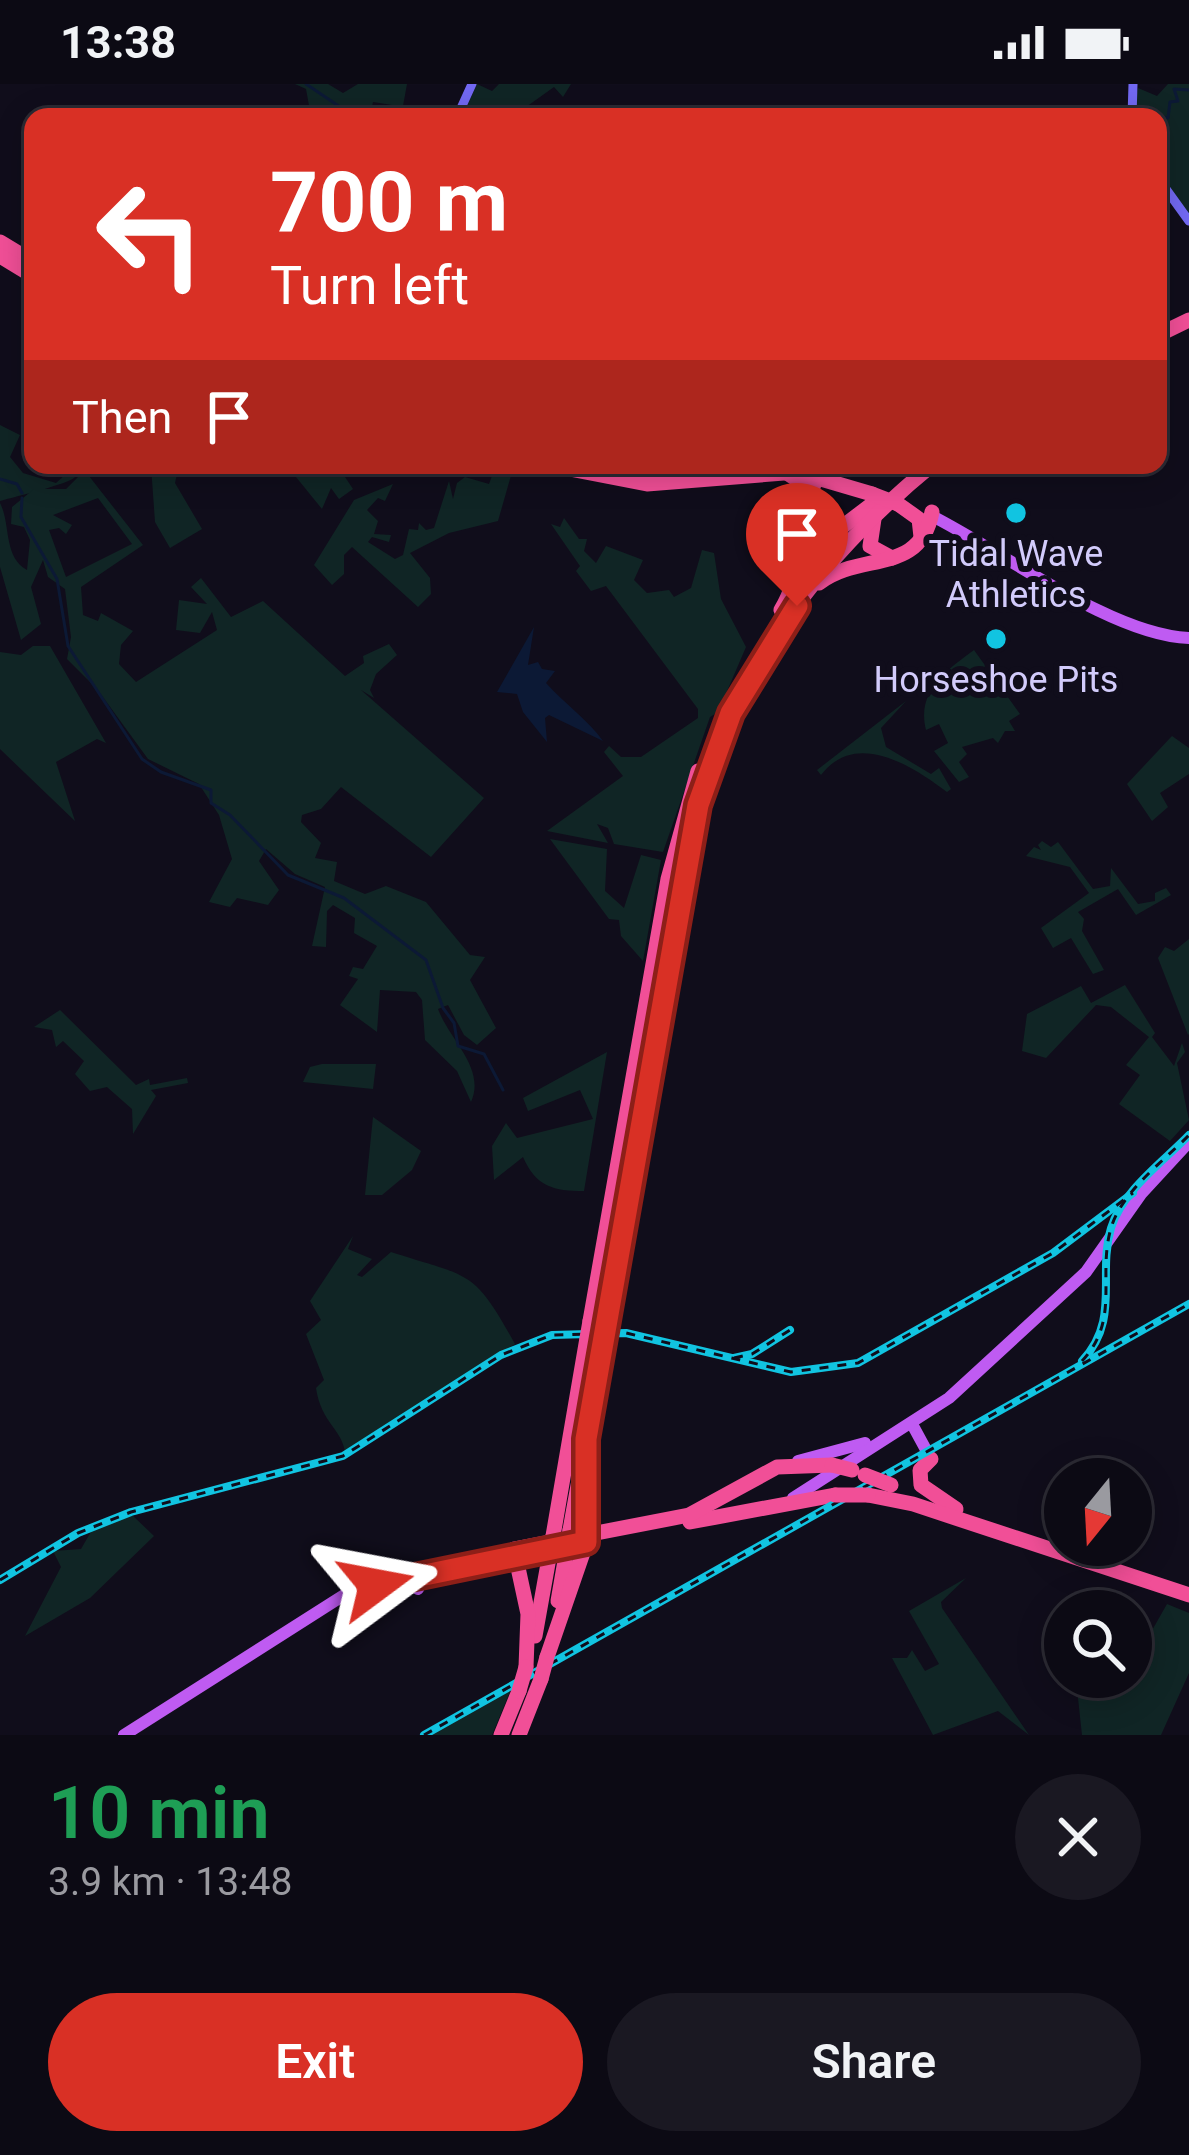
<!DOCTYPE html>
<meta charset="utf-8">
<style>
:root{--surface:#0c0a14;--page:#1a1822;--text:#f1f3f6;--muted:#9a9aa0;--line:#2c2b34;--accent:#d93025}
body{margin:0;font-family:Roboto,sans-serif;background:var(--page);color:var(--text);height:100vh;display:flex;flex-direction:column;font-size:45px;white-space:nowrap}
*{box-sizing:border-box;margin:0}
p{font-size:39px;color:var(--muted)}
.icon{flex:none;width:66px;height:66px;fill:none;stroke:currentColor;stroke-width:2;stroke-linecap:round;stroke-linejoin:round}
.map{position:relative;height:1651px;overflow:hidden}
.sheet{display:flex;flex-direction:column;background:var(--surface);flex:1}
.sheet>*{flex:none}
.banner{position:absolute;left:24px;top:24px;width:1143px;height:366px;border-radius:24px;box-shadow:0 6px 30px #0003,0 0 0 3px var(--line);background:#d93025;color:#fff;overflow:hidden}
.needle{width:78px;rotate:198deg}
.controls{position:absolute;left:1044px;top:1374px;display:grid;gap:24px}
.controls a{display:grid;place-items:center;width:108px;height:108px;border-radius:50%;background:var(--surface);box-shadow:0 6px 30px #0003,0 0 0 3px var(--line);font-size:60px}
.pin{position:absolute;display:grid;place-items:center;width:102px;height:102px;color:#fff;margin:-123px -51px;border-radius:50% 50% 50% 0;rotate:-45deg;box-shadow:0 0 12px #0007}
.pin .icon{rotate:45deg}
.me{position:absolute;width:132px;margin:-66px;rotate:77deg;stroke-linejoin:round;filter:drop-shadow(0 0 9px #0008)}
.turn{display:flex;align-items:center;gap:42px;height:252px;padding:0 48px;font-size:54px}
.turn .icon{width:156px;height:156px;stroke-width:2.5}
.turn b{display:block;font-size:84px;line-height:102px}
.then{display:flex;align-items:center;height:114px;padding:0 48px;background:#0003;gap:24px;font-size:45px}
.round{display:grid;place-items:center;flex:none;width:126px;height:126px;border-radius:63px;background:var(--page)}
.summary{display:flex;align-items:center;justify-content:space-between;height:204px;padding:0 48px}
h1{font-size:72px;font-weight:600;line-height:90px;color:#1e9e55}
.cta{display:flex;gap:24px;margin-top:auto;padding:24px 48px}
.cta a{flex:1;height:138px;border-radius:72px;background:var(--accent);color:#fff;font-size:48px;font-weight:600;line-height:138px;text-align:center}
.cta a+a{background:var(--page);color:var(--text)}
.status{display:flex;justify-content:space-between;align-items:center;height:84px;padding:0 60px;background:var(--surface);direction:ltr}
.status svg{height:33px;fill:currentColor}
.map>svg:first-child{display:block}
.green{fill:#102525;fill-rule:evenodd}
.water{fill:#0c1935}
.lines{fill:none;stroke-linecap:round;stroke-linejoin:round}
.stream{stroke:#0c1935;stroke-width:3}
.secondary{stroke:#7269f3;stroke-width:9}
.primary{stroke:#bf5bf2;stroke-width:12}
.highway{stroke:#f14f97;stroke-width:15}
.rail-casing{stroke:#11c4e1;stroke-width:8}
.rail{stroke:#100d1b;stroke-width:3;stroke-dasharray:9;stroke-linecap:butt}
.highway-bridge{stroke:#f14f97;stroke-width:15}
.route-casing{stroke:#8d1f18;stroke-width:30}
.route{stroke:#d93025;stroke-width:21}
.poi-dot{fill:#11c4e1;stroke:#100d1b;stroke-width:4.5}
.labels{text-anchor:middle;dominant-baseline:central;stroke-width:12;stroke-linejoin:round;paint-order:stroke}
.poi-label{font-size:36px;fill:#d2cbfb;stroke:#100d1b}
</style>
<div class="status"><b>13:38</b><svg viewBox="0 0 49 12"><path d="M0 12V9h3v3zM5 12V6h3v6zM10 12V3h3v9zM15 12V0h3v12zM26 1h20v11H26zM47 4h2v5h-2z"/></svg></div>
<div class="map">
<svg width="1189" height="1651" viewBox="0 0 1189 1651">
<rect width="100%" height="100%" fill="#100d1b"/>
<g class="green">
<polygon points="295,0 328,0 343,9 358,0 407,0 401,33 391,33 392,21 373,18 370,33 321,33 310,27 306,5"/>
<polygon points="477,0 492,7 499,0 571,0 563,13 554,3 512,33 462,33"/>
<polygon points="1168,0 1189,0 1189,137 1158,94 1158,33 1132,33 1138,4 1157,12"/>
<path d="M0,341l20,10 -10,22 13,16 33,10 20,-18 -1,12c-6,7 -61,20 -75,24z"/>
<path d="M81,381h12l-4,11 54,69 -62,42 2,28 15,6 3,-8 32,18 -12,14 -2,19 17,18 81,-52 -5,-18 -12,21 -24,-3 3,-30 28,4 -16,-17 10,-9 30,39 32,-16 82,75 19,-13 -1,-7 26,-12 8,11 -21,19 -6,16 4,8 -13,-8 123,108 -53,59 -90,-70 -20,22 -19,6 -1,7 20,21 -6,15 22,4 -3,19 31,13 21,-8 40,16 44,53 15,2 -15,23 26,48 -19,17 -13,-10 -16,-30 -10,4c12,32 48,59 33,93l-14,-31 -32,-31 -3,-40 -6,-8 -36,-2 -3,42 -37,-27 18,-26 -9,-3 4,-9 10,2 14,-23 -23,-13 1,-15 -22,-13 -6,6 -1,36 -14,-1 13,-59 -30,-13 -29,-25 -7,12 20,29 -11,15 -31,-7 -7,9 -21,-5 23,-43 -13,-44 -20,-31 -51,-25 -51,-70 -30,-30 4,-22 -6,-48 -17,-12 -5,-17 -12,27 10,37 -20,16 -21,-73v-64c11,21 3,54 27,67l3,-30 -6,-13 -13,-3 1,-17 22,-18h32l12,-12zM98,414l34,46 -66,33 -17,-47 10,-2 7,6 6,-9 -19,-10z"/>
<polygon points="179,381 175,399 202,445 170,464 155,438 151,382"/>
<polygon points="261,381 337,381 353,405 339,415 331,404 322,425 296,393 263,388"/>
<polygon points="496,381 514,381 498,437 449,449 410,469 430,494 431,510 418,523 352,463 344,471 344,490 332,501 314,481 354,416 393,400 385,417 378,414 367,426 378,437 374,450 391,451 389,458 372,453 368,458 395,475 403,471 409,445 418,446 419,439 426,446 434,444 449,397 453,415 457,399 465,393 489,400"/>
<polygon points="564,434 579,455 587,455 584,467 596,479 606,462 643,476 634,496 647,509 669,506 674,513 691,504 702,466 714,469 721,515 746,563 718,628 710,633 663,768 614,760 608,744 597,740 608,759 547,747 623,692 604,668 609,662 621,673 641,673 698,634 698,625 606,502 591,507 576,487 580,482 551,440 560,443"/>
<polygon points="33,562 50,562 106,659 97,655 56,678 75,737 0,665 0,568 21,571"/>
<path d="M974,566l46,64 -11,7 6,10h-10l-7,12 -5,-5 -31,9 5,7 -8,8 10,15 -10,5 -25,-31 14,-8 -9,-19 -13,6c-10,-39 21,-60 48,-80z"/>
<path d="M906,617l-25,27 5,19 45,27 8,-6 12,21 -4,3c-37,-28 -92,-62 -126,-17l-4,-5z"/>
<polygon points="1172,652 1189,664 1189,690 1160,709 1168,723 1152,737 1127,700"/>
<polygon points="550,755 607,765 605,807 624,824 641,771 661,776 643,877 621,852 619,836 609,835"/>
<polygon points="1042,757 1051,763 1058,758 1093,805 1110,802 1111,784 1138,820 1155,817 1155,809 1166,804 1171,811 1136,831 1118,805 1078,828 1084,835 1082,847 1104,886 1093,890 1071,854 1053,864 1041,844 1089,809 1070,783 1026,772 1034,763 1041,766 1038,761"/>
<polygon points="1189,855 1189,950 1188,951 1158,874 1165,863 1174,867"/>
<polygon points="1125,901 1155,949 1152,953 1174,982 1182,959 1185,968 1177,979 1189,1036 1170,1057 1119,1020 1140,991 1126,981 1149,953 1111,923 1096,921 1046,974 1022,967 1027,930 1081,902 1091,919"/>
<polygon points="60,926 136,1001 149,995 150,1001 187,994 188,999 151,1006 156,1012 133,1050 132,1025 107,1003 90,1007 75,990 84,977 63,957 56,963 52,946 34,943"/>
<path d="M607,968l-23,139c-30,0 -48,-4 -61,-34l-29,23 -2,-34 14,-23 11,15 76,-19 -13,-29 -52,21 -5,-13z"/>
<polygon points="322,980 376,980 373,1005 303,998 310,983"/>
<polygon points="373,1033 421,1067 412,1086 382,1111 365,1111"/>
<path d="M353,1152l-5,13 24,10 -15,16 5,2 29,-25c80,26 82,16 124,92l-170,109c-2,-23 -24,-30 -29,-65l8,-8 -18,-46 15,-14 -11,-19z"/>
<polygon points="132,1431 154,1452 90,1514 25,1552 61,1483 53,1467 81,1465 92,1446"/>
<polygon points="966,1494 941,1518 942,1524 1029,1651 998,1627 933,1651 892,1574 907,1574 912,1566 925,1587 939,1580 909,1527"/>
<polygon points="1167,1520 1189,1529 1189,1589 1161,1651 1082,1651 1077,1605 1086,1609 1095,1593 1131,1593 1131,1549 1146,1557"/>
<polygon points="512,1603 492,1651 430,1651"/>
</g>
<path class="water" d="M534,543l-6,38 10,-3 4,7 13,2 -9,12c19,21 42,37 57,58l-54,-26 -4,3 2,24 -24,-30 -6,-18 -20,-2z"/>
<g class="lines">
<g class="stream">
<polyline points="306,0 355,33"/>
<polyline points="1136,28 1168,34 1170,18 1178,17 1174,5 1189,6"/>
<polyline points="1105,33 1128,25"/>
<polyline points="0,395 17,400 22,409"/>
<polyline points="22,414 21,433 57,495 68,562 142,675 161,688 211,706 211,719 230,731 288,791 344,814 426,876 443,924 454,939 458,962 484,970 503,1006"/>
</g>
<g class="secondary">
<polyline points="457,33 472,0"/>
<polyline points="1132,33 1133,0"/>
<polyline points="1158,94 1189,137"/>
</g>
<g class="primary">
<path d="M932,432c70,35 179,119 257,122"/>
<polyline points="912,1340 931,1375"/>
<polyline points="798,1377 865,1359"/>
<polyline points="793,1414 949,1314 1086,1188 1141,1110 1189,1058"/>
<polyline points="418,1505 415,1495 421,1490"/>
<polyline points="124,1651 352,1506 403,1487 514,1465"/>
</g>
<g class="highway">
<polyline points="0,158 33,178"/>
<polyline points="0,172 33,192"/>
<polyline points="1158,251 1189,236"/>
<polyline points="549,381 647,400 797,388 872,410"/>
<polyline points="817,391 807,422 818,442 842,443 871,421"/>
<polyline points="898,420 919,435 921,453"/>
<polyline points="874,435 870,462 892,474"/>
<path d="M819,499c42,-32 101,-7 113,-71"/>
<path d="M781,526c17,-28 32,-97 18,-129l-12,-8"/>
<polyline points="590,1237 668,795 698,687"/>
<path d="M607,1237c18,-105 37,-211 55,-316 12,-71 20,-146 41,-216 39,-130 125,-239 229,-324"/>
<polyline points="585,1360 604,1255"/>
<polyline points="931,1375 920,1386 921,1401 956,1425"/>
<polyline points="868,1411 913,1420 1189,1511"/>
<polyline points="690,1438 835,1411"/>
<polyline points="570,1446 579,1396"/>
<polyline points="553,1452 587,1254"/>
<polyline points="558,1517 566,1471"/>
<polyline points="535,1552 549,1474"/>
<polyline points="547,1573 586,1460 586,1355"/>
<polyline points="526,1583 528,1530 514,1465 689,1431 777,1383 832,1381"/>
<polyline points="501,1651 519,1607"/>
<polyline points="519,1651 541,1595"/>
</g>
<g class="rail-casing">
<g id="rail">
<polyline points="734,1274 752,1270 790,1246"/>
<path d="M1082,1277c39,-42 15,-85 29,-133 11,-37 53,-67 78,-93"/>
<polyline points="0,1496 78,1449 131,1428 343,1372 501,1271 552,1251 626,1249 791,1288 858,1279 1053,1169 1133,1109"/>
<polyline points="424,1651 1189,1220"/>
</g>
</g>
<use href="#rail" class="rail"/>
<g class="highway-bridge">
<polyline points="872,410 898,420"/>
<polyline points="587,1254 590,1237"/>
<polyline points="604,1255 607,1237"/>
<polyline points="832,1381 852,1386"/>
<polyline points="865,1391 891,1401"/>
<polyline points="835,1411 868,1411"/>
<polyline points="566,1471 570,1446"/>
<polyline points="549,1474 553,1452"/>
<polyline points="541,1595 547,1573"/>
<polyline points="519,1607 526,1583"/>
</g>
</g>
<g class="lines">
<g class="route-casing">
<polyline id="route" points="376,1501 586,1458 586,1355 698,721 731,629 797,522"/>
</g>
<use href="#route" class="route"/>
</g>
<g class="poi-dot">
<circle cx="1016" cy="429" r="12"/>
<circle cx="996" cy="555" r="12"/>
</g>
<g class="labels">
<g class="poi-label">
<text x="1016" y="470">Tidal Wave<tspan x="1016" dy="41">Athletics</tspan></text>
<text x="996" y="596">Horseshoe Pits</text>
</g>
</g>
</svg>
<div class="controls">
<a><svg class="needle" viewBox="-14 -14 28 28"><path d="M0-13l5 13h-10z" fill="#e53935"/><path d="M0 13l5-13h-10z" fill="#9a9aa0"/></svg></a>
<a><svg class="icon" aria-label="search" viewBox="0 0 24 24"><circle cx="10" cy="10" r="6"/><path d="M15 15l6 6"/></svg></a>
</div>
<div class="pin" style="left:797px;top:522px;background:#d93025"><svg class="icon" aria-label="arrive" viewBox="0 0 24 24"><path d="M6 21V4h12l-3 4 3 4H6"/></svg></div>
<svg class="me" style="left:376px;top:1501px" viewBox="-20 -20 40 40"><path d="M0-17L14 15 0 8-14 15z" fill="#d93025" stroke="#fff" stroke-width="4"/></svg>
<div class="banner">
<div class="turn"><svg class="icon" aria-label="left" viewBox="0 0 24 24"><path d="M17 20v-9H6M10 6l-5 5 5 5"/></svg><div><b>700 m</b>Turn left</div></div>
<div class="then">Then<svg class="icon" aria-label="arrive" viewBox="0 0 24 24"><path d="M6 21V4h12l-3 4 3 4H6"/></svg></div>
</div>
</div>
<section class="sheet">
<div class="summary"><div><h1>10 min</h1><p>3.9 km · 13:48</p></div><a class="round"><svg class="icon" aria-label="close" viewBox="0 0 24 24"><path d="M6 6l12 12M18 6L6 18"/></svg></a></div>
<div class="cta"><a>Exit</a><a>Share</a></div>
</section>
